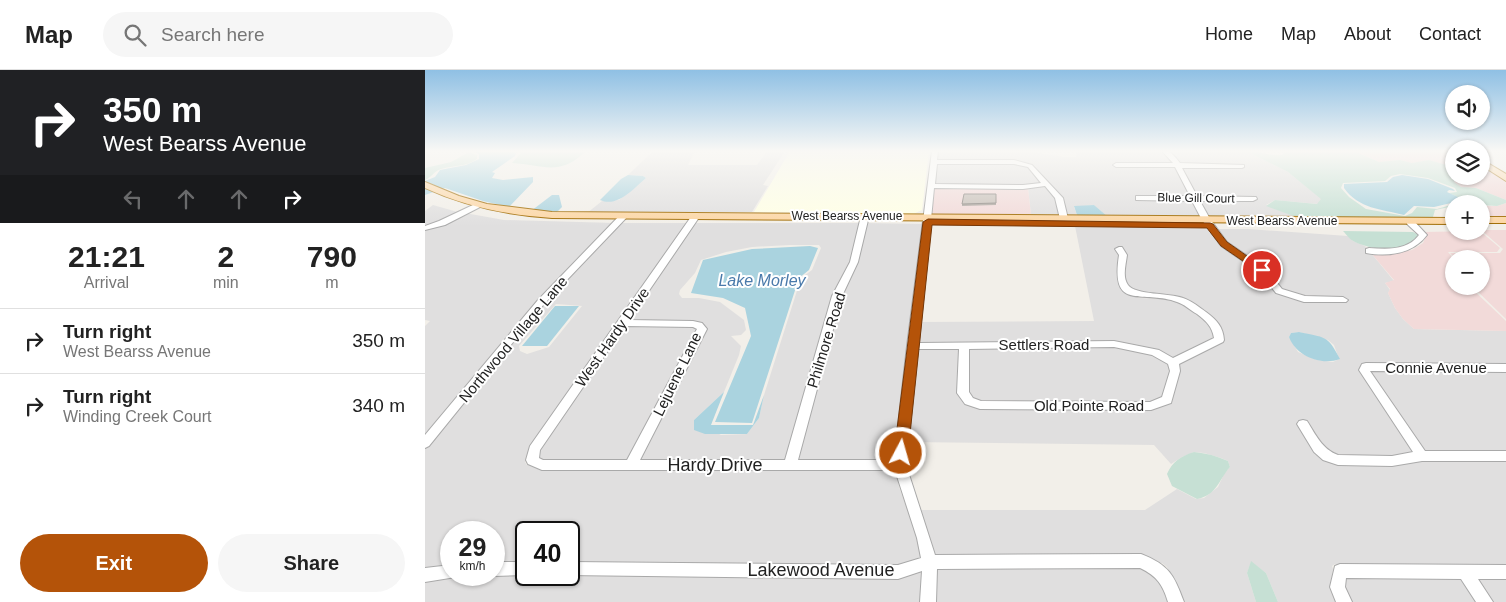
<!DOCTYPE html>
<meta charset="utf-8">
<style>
:root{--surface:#fff;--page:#f6f6f6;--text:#222;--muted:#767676;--line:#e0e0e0;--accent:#b45309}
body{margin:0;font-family:Arial,sans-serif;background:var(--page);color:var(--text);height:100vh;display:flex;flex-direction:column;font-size:19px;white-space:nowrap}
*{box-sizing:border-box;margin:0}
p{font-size:16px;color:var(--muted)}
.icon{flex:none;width:28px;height:28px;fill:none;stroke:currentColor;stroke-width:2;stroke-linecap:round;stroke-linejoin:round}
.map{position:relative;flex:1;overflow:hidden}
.drawer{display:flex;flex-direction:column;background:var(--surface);width:425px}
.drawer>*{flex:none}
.top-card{background:#202124;color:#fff;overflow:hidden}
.controls{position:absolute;left:1020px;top:15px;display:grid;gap:10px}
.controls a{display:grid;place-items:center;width:45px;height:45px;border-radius:50%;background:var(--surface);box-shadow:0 1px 4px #0004;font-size:25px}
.speed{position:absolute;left:15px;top:451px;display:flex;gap:10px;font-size:25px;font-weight:700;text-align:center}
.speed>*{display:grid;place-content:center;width:65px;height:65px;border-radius:50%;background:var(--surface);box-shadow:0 1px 4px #0004;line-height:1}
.speed small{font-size:12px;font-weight:400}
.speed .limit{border:2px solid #111;border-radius:8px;background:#fff;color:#111}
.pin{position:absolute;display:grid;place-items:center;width:42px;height:42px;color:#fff;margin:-21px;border:2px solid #fff;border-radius:50%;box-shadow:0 1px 5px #0007}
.me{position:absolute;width:55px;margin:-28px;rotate:6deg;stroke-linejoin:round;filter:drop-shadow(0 0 4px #0008)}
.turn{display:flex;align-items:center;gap:18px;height:105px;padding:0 20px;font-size:22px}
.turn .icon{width:65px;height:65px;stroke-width:2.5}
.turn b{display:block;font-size:35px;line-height:42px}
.lanes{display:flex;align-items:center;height:48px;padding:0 20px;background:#0003;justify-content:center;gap:25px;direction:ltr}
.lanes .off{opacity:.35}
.eta{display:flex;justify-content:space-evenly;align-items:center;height:85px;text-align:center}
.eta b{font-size:30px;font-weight:600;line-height:35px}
.button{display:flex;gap:10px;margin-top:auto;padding:10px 20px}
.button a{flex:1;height:58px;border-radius:30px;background:var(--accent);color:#fff;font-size:20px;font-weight:600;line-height:58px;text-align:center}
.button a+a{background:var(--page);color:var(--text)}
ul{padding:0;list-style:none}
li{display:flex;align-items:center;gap:15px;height:65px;padding:0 20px;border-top:1px solid var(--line)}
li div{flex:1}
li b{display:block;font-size:19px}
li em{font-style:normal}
header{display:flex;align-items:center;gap:30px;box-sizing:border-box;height:70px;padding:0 25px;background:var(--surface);border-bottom:1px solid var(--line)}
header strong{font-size:24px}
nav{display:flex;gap:28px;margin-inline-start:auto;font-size:18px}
.search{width:350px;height:45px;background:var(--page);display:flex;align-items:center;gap:12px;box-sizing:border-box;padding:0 18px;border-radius:28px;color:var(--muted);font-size:19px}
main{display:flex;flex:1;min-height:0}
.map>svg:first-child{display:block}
.residential{fill:#e0dfdf;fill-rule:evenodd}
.commercial{fill:#f2dad9}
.education{fill:#ffffe5}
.wetland{fill:#c6e0d4}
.water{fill:#aad3df}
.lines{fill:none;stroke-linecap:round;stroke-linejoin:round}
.minor-casing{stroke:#a9a9a9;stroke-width:2}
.major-casing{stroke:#a06b00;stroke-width:2}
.minor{fill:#fff;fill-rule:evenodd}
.major{fill:#fcd6a4;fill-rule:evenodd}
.wall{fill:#aba49e}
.building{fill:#c7bfb8;stroke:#8b8681}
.route{fill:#b45309;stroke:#753606}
.labels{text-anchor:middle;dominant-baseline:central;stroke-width:4;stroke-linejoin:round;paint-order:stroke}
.far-street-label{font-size:12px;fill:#222;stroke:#fff}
.street-label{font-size:15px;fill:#222;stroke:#fff}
.water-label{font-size:16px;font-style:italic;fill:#4a7aab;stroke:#fff}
.near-street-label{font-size:18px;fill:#222;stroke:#fff}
</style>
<header>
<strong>Map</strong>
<div class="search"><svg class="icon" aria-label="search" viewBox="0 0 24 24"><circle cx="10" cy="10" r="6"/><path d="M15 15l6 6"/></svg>Search here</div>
<nav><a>Home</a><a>Map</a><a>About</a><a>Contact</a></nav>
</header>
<main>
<section class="drawer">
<div class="top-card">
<div class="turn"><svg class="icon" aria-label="right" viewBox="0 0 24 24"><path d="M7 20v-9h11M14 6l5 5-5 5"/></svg><div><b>350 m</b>West Bearss Avenue</div></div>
<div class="lanes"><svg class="icon off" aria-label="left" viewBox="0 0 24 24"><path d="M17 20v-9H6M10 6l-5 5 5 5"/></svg><svg class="icon off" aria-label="ahead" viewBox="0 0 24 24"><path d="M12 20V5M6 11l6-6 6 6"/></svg><svg class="icon off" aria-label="ahead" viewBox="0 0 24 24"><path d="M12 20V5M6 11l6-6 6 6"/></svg><svg class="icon" aria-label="right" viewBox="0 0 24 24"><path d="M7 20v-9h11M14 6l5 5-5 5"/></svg></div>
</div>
<div class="eta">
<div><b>21:21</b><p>Arrival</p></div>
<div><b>2</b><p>min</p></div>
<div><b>790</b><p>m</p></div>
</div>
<ul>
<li><svg class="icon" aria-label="right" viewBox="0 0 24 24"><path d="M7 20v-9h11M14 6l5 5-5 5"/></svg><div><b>Turn right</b><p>West Bearss Avenue</p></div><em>350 m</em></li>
<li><svg class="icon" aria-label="right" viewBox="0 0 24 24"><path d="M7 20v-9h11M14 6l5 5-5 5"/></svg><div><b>Turn right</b><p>Winding Creek Court</p></div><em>340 m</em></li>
</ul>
<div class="button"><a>Exit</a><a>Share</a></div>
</section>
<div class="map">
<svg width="1081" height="532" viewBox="0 0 1081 532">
<rect width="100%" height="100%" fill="#f2efe9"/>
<g class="residential">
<polygon points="228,81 270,81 263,95 332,95 342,81 360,81 338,115 343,116 327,142 162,143 177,131 194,130 221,108 218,106 203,105"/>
<polygon points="512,81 522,81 523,83 541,81 601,81 640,87 651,87 651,81 738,81 750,94 688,94 689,96 751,97 760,112 765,127 711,126 712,129 767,130 776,147 682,146 669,135 649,137 652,145 640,145 639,133 606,96 589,91 511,91"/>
<polygon points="743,81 821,81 863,102 897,129 893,134 850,130 841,135 874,148 782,147 772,130 831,130 829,127 770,127 765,112 756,97 820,96 818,95 755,94"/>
<polygon points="511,93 595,94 603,97 617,113 597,116 508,115"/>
<polygon points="620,115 631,128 635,145 606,145 603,118"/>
<polygon points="8,135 29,141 35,143 0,157 0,141"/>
<polygon points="40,143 79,150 190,153 0,368 0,256 5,251 0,250 0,160"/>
<path d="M196,153h68l-164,239 2,3 3,-1 10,5h356l3,18 18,49 5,23 -24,7 -329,-2v-32h-43v31h-32v-31h-43v35l-26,3v-122l137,-166 27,-25zM131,234l26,2 -33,41 -22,7 -7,-3 -1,-5z"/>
<path d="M269,153h166l-9,38 -65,200h-148l64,-138 -8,-2h-67zM365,175h29l2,3 -9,22 -11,8 -37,117 -5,23 -12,16 -26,1 -27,-15 30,-28 15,-37 2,-9 -10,-10 10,-1 5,-5 -2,-10 -24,-18 -21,-4h-17l-3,-4 1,-4 15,-17 6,-13 25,-8 26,-5z"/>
<polygon points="441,153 500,154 473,372 470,372 471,390 370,391 415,226"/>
<path d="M650,156l134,3 13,16 38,25 16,21 29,11h42l-3,-5h-41l-21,-8 -17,-19 -38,-26 -12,-15h33l100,7 5,5 12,5 3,3 -3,1 2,3h4l23,28 -9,2 5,7 -2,3 7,15 8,11 11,10 92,2v34l-145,-1 -1,6 55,83 -26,4 -52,-1 -15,-8 -17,-28 -8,1 19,30 11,8 13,5 55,2 30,-6h81v107l-44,1 -123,-2 -4,-2 -3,2 1,3 -2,14 8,19h-61l-12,-29 -15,-11 -4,11 9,29h-74l-15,-35 -5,-4 -2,1 -20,-8 -207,1 -6,-25 -9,-22h227l32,-21 19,10 8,-1 14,-11 6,-13 6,-7 -2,-6 -7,-3 -17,-5 -10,-1 -12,5 -11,7 -17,-19 -248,-3 10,-93 44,-1v46l7,10 11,4 174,1 19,-8 8,-28 -2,-9 44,-22v-14l-7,-8 -29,-21 -14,-4 -31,-2 -11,-5 -3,-4 -3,-17 3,-12 -5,-8h-5l3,8 -2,11 2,18 5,7 15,7 33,1 10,3 27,20 5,6 1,10 -43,20 -17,-8 -42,-8 -197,1 3,-21 175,-1zM874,262l29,8 6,5 5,14 -6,3 -16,-2 -19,-8 -9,-15 2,-4z"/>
<polygon points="198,256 266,256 273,260 204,391 121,391 113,387 114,378"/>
<polygon points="689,277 729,285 744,293 746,301 738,327 724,332 556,331 546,328 542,322 542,278"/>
<polygon points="945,300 1081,301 1081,382 998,382 944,302"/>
<polygon points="716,497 733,504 746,532 508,532 509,498"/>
<polygon points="498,500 497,532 0,532 0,510 53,505 472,508"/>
<polygon points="920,507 1039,509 1055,532 925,532 918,519"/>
<polygon points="1081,508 1081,532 1066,532 1050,509"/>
</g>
<g class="commercial">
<polygon points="929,81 1029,81 1029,106 1025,102 1024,96 1004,90 987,93 975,90 954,92"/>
<polygon points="1056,94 1081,109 1081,130 1051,118 1036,117 1029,112 1031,108 1029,106 1056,106"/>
<polygon points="508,118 603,118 606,145 506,144"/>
<polygon points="1081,133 1081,146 1056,146 1056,136 1072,136"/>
<polygon points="1056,160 1081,160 1081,249 1047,216 1056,216 1056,189 1031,189 1025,183 1075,183 1078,179"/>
<polygon points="1055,161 1075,178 1072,182 1023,182 1029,189 1029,198 1026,199 1029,202 1029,216 1044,216 1081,251 1081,261 989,259 978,249 970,238 963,223 965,219 960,213 969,210 946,183 963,184 987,180 998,173 1001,166 998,162"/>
</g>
<polygon class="education" points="365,81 504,81 497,140 488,144 329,142"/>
<g class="wetland">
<path d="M92,81h66l1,2c-25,23 -41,12 -72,10l9,-10z"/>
<path d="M821,81c13,0 23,5 36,4l4,-4h68l25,11 21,-2 12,3 17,-3 21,6v6l6,6 -2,4 7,5 15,1 30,12v3l-9,3 -31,-2v-3l-17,-8 8,-1 -2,-4 -27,-10 -28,-4 -9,2 -6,5 -42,2 -2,5 8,9 17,12 39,7 7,-3 5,-6 20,2 17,-5v2l-19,4 -2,7 -134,1 -33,-12 9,-6 42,4 4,-5 -33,-27z"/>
<path d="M44,82l8,3v4c-11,8 -23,6 -36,10 -7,2 -9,8 -16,11v-12l26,-6z"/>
<path d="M918,161l70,1 6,3c-11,21 -47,15 -64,7 -5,-2 -8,-7 -12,-11z"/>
<path d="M769,382c12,1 23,4 34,9l2,6c-12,14 -13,28 -33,32l-25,-13 -5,-12c5,-12 14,-18 27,-22z"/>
<polygon points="826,491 841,503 853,532 831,532 822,503"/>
</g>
<g class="water">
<polygon points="47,81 88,82 91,83 90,86 67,102 70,103 67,108 78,110 108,107 108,112 84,137 58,131 20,118 0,125 0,111 10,107 15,100 41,95 54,89 54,84"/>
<path d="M203,105l15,1 3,2c-12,10 -28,30 -46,22l21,-21z"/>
<path d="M977,105l26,4 25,10 2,2 -6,-1 -2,2 11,5 6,6h-13l-17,4 -20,-1 -10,9c-23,-6 -45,-6 -60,-27v-4l43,-2 6,-5z"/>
<polygon points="127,125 134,125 137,137 132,142 106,141"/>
<polygon points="669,135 682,146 652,145 649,136"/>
<polygon points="385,176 393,178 384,200 374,208 327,353 290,352 326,266 320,238 298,228 266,223 278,190 327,179"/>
<polygon points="130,236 154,236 122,276 97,276"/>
<path d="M874,262c26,6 28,2 41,27 -19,7 -44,-3 -51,-22l2,-4z"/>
<polygon points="299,322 286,355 328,355 339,325 334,348 322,364 280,364 269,360 269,350"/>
</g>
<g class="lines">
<g class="minor-casing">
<g id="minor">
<path d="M507,81h6l-1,9h77l18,5 31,33 6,25 -4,2 -4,-2 -6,-25 -10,-12 -22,3 -89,-1 -15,155 195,-2 45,9 14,8 41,-20c-2,-12 -8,-17 -17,-24 -7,-4 -13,-10 -20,-12 -35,-13 -67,11 -58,-47l-4,-6 4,-2h3l5,8c-1,9 -5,22 1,30 7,10 42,8 55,13 9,3 16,9 23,14 11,8 17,15 18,28l-1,2 -44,22 1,7 -9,32 -20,7 -171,-1 -15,-5 -8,-11 2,-44h-41l-12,116 29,90 206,-1c28,11 33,21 43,48h-16c-5,-17 -11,-26 -28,-34l-203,1 -1,33h-16l2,-31 -24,8 -331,-4h2v-13l329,3 23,-7 -4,-20 -22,-68h-353l-14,-6 -2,-4 4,-14 163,-232h3l4,2 -71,104 64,1 9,2 5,6 -67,131h145l47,-164 18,-34 11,-46 4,-2 4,2 -11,46 -16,34 -44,164h96l13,-114zM512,94h77l14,3 13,16 -18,2 -88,-1zM200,256l68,1 4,2 -70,131h-84l-4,-2 1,-8zM689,277l38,8 16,9 2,7 -8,26 -12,5 -169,-1 -8,-3 -4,-6v-43z"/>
<polygon points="737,81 744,81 751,88 755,93 819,95 819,97 817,98 757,98 772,126 831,127 832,129 828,131 775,131 785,149 802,172 840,198 857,219 880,226 918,227 923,230 921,232 879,232 851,223 834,202 796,176 777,150 767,131 711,130 711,126 765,126 750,97 691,97 688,95 691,93 748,93"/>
<polygon points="50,134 53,134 57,136 20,155 0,160 0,156 14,151"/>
<polygon points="197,143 200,143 204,145 119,234 4,376 0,378 0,365 113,230"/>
<path d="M982,150h6l14,15c-14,19 -39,22 -61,18v-4l3,-1c18,1 38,3 50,-13l-12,-11z"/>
<path d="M941,293l140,1v8l-136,-1 55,80h81v10h-84l-30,5 -54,-1 -15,-5 -9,-8 -17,-28 2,-3 4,-1 4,1c9,14 15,28 31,34l54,1 21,-4 -54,-82 3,-6z"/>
<polygon points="69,492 101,492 101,505 103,505 69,506 67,505 69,505"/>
<polygon points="915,494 1081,495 1081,509 1053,509 1068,532 1051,532 1036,509 921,508 920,517 927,532 911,532 905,517 910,496"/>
<polygon points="26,495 26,505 32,505 31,507 0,512 0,498"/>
</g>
</g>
<g class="major-casing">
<g id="major">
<polygon points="1056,89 1081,104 1081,111 1056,95"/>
<path d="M0,112l34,14 28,8 65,8 902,6v6l-902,-6c-44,-3 -86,-11 -127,-30z"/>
<rect x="1056" y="147" width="25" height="6"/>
</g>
</g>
<use href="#minor" class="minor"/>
<use href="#major" class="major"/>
</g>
<polygon class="wall" points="571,124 571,135 537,136 537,134"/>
<polygon class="building" points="539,124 571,124 571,133 537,134"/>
<linearGradient id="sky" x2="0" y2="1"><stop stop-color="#8fc0e4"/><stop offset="0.52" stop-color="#f9f8f5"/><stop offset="1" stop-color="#f9f8f5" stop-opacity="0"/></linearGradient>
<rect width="1081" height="156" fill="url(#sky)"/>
<polygon class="route" points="503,149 785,153 788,154 802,172 842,200 837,203 834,202 796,176 782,158 507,155 483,383 481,387 476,388 471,387 469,383 498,152"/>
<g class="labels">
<g class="far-street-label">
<text transform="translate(771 128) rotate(1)">Blue Gill Court</text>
<text x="422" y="146">West Bearss Avenue</text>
<text x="857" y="151">West Bearss Avenue</text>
</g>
<g class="street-label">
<text transform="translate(187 267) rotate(-55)">West Hardy Drive</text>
<text transform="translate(88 269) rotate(-50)">Northwood Village Lane</text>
<text transform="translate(401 270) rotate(-73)">Philmore Road</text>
<text x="619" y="274">Settlers Road</text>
<text x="1011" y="297">Connie Avenue</text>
<text transform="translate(252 304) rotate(-64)">Lejuene Lane</text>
<text x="664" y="335">Old Pointe Road</text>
</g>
<g class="water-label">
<text x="337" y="210">Lake Morley</text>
</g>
<g class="near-street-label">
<text x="290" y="395">Hardy Drive</text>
<text x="396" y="500">Lakewood Avenue</text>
</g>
</g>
</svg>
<div class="controls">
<a><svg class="icon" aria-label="sound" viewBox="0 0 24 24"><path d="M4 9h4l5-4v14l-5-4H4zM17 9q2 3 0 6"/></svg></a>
<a><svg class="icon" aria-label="layers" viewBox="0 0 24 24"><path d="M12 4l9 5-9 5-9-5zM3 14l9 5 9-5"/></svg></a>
<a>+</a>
<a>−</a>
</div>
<div class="speed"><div>29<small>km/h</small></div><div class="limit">40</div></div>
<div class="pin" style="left:837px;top:200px;background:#d93025"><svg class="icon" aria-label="arrive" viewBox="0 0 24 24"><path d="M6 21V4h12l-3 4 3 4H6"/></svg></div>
<svg class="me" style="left:476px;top:383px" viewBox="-20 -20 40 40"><circle r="17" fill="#b45309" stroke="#fff" stroke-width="3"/><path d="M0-11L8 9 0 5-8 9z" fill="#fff"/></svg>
</div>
</main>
